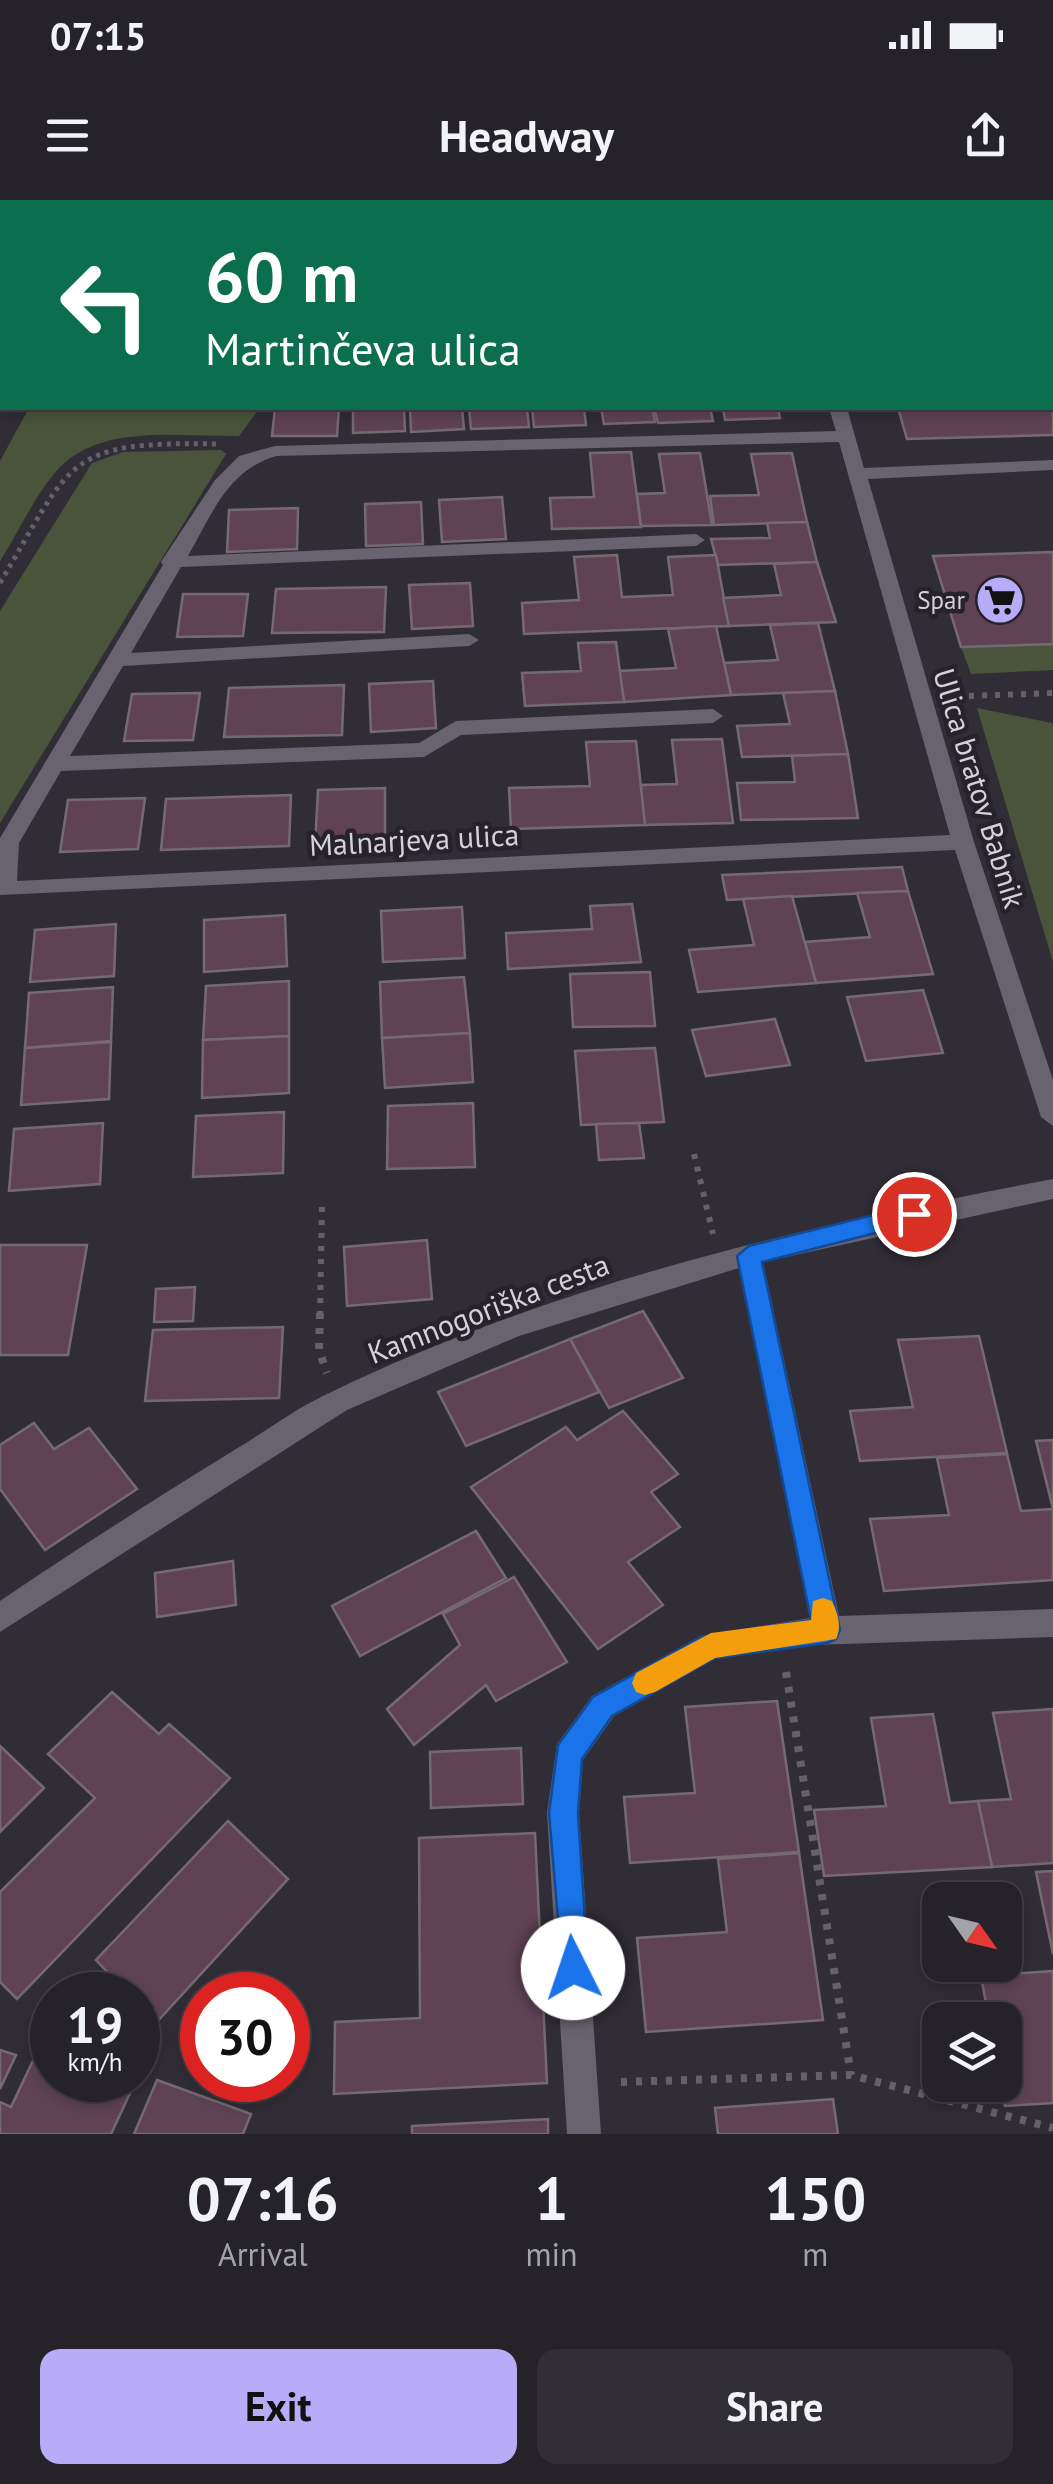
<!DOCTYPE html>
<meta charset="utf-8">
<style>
:root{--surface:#252229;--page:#312f35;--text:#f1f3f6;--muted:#a3a4a8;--line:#423f46;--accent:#b8abf7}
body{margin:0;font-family:"PT Sans",sans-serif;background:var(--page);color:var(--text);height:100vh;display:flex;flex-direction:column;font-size:38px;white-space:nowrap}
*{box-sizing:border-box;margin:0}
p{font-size:32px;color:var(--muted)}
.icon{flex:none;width:55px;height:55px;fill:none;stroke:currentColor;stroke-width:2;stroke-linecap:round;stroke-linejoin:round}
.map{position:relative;height:1934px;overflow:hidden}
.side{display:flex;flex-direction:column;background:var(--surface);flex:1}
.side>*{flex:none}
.top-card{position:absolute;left:0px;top:0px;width:1055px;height:210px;box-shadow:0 5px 15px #0003,0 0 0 2px var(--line);background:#0b6e4f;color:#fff;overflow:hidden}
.needle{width:65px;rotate:124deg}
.fabs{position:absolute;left:922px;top:1682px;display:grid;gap:20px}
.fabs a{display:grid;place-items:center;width:100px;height:100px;border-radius:20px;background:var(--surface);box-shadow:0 5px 15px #0003,0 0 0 2px var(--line);font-size:50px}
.speed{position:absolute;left:30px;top:1772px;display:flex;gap:20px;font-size:50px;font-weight:700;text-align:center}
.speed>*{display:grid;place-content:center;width:130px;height:130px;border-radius:50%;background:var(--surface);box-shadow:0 5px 15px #0003,0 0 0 2px var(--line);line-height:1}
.speed small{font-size:25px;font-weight:400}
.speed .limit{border:15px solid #d22;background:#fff;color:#111}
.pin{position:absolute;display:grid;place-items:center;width:85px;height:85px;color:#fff;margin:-42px;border:5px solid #fff;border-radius:50%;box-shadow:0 2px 10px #0007}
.me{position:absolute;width:110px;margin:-55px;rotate:356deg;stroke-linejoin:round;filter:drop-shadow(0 0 8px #0008)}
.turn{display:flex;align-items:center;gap:35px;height:210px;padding:0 40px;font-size:45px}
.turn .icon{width:130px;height:130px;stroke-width:2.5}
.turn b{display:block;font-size:70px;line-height:85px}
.eta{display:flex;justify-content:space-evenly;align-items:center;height:170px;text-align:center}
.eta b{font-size:60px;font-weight:600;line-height:70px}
.button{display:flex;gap:20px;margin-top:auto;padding:20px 40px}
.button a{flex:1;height:115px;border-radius:20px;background:var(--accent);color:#111;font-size:40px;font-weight:600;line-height:115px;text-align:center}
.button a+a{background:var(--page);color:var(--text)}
.status{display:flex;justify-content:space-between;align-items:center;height:70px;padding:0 50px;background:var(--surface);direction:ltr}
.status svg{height:28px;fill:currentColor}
header{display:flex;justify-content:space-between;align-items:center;height:130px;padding:0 40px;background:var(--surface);font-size:45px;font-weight:600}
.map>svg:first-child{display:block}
.green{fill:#4a543a}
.building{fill:#5f4355;stroke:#766a71;stroke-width:2.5}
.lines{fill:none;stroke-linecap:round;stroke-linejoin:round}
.path-far2{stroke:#65616a;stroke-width:5;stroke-dasharray:4 5;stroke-linecap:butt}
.path-far1{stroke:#65616a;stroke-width:6;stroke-dasharray:5 8;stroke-linecap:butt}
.path{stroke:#65616a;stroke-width:8;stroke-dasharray:6 9;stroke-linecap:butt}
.minor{fill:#68636e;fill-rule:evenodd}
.trunk{fill:#cda248;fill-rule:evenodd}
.route{fill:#1a73e8;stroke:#114b97;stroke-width:2.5}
.slow{fill:#f59e0b}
.labels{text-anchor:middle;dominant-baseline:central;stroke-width:9;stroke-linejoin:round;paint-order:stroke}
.far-poi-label{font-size:25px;fill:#d4d1d8;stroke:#27232c;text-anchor:end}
.street-label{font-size:30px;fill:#d4d1d8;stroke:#27232c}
</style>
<div class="status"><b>07:15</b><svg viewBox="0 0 49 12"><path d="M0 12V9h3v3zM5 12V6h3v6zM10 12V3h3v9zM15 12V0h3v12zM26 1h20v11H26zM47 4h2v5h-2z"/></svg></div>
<header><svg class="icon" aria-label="menu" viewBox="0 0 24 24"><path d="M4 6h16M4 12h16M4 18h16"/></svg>Headway<svg class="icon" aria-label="share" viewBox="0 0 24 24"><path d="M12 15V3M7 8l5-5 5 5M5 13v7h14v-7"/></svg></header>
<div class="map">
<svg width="1053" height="1934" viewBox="0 0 1053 1934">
<rect width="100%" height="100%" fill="#312d37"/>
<g class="green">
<path d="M29,208h231l-21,28c-60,1 -144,-14 -185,38 -21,25 -36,59 -54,87v-100z"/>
<polygon points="221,250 226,254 0,623 0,411 92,263 123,252"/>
<polygon points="1053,444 1053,470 971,474 961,447"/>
<polygon points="977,508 1052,523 1053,527 1053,762"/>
</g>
<g class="building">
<polygon points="1053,120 1053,235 907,239 898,208 1052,208"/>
<polygon points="275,208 339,208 337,236 272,236"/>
<polygon points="353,208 404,208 405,231 353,233"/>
<polygon points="410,208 462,208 464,229 411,232"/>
<polygon points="469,208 527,208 529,227 471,229"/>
<polygon points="532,208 584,208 586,225 534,227"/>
<polygon points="601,208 652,208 655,222 604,224"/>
<polygon points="654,208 710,208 713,221 658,223"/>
<polygon points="723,208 778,208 780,218 725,220"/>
<polygon points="631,252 641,327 552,329 550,298 594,297 590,253"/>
<polygon points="700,253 712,325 641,326 637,294 665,293 659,254"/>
<polygon points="792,253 807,322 714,325 710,296 759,295 751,254"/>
<polygon points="502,297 506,339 442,342 439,300"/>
<polygon points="421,302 423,344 366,346 365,304"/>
<polygon points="298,308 297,349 227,352 229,310"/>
<polygon points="807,322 817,362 718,365 711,339 770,338 767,323"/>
<polygon points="1053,352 1053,444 961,447 933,356"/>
<polygon points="617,355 622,397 673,395 668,357 716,355 729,426 524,434 522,403 579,400 574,357"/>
<polygon points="817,362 836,422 729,426 723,398 781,395 774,364"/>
<polygon points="470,383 473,426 412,429 409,385"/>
<polygon points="386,387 384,432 272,433 276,389"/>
<polygon points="183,394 248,394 243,436 177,437"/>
<polygon points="818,423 835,491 731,495 724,463 778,460 770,425"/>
<polygon points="716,426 731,495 624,502 619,471 676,468 668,429"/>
<polygon points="616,442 624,502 525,506 522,473 581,471 578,443"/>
<polygon points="433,481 436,528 371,532 369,484"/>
<polygon points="344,485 342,535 224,537 229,488"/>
<polygon points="835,491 848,554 742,557 737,526 790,524 783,493"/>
<polygon points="200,493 193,540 124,541 132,494"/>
<polygon points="722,539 733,623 645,625 640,585 677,584 672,540"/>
<polygon points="636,541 645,625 511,629 509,588 590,586 586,542"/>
<polygon points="848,554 858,618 741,620 737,583 795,582 792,556"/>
<polygon points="385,588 385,644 315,646 318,590"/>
<polygon points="291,595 289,646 161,650 166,599"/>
<polygon points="145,598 138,649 60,652 68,600"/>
<polygon points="902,667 908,691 727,700 722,675"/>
<polygon points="908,691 933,774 816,783 805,742 870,737 857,693"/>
<polygon points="792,696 816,783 698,792 689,750 754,745 743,699"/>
<polygon points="632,704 641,762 508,769 506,733 592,729 590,706"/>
<polygon points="462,707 465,758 383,762 381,711"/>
<polygon points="285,715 287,766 204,772 204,720"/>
<polygon points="116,724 114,776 30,782 35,730"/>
<polygon points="650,772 655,826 573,827 570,774"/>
<polygon points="464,777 470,833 382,838 380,782"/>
<polygon points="289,781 289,836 203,840 206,786"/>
<polygon points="113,787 111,841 25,848 29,793"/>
<polygon points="923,790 943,853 866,861 847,797"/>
<polygon points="775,819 790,865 706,876 692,830"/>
<polygon points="470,833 473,882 385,888 382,838"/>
<polygon points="289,836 289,893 202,898 203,840"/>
<polygon points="111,842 109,899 21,905 25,848"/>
<polygon points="655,848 664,922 581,925 575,851"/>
<polygon points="473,903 475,967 387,969 388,906"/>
<polygon points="284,912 283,973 193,977 196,916"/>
<polygon points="103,923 100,984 9,991 14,929"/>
<polygon points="639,923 644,958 599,960 596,924"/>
<polygon points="427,1040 432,1099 347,1106 344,1047"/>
<polygon points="0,1045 87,1045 68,1155 0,1155"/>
<polygon points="195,1087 193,1121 154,1122 156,1089"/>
<polygon points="643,1111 683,1178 609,1208 570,1139"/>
<polygon points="283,1127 279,1198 145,1201 153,1130"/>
<polygon points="979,1136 1007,1253 860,1261 850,1211 913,1207 898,1140"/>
<polygon points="570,1139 599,1192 466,1246 438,1192"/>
<polygon points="623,1211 678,1274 651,1292 680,1327 628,1362 663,1405 598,1449 471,1287 566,1227 577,1240"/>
<polygon points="34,1223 54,1249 89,1228 137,1289 45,1350 0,1289 0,1245"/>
<polygon points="1053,1240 1053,1380 884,1391 870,1319 949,1315 937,1258 1007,1254 1021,1311 1053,1309 1036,1241"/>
<polygon points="476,1331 506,1378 360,1456 332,1406"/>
<polygon points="233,1361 236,1405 157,1417 155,1373"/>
<polygon points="514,1377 567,1462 496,1501 486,1485 414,1545 387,1509 460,1445 443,1414"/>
<polygon points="112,1492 159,1534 169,1524 230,1578 17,1799 0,1782 0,1692 95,1598 48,1554"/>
<polygon points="777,1501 799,1652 630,1663 624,1597 695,1593 685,1507"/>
<polygon points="1053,1509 1053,1663 992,1667 978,1601 1011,1599 993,1513"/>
<polygon points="933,1514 950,1603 978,1601 992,1667 824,1676 814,1610 886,1606 871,1518"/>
<polygon points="0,1546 44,1588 0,1632"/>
<polygon points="521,1548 523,1604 431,1608 430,1552"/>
<polygon points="228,1621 288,1679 156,1823 138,1803 138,1795 129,1795 96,1760"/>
<polygon points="535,1633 547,1883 334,1894 335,1822 420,1818 419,1638"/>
<polygon points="799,1653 823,1820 646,1832 637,1738 727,1732 718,1659"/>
<polygon points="1053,1671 1053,1754 1036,1672"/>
<polygon points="1053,1771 1053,1903 1005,1906 1001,1885 1005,1820 989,1820 981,1776"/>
<polygon points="0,1850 16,1855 0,1889"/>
<polygon points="37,1852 52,1858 52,1880 113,1880 133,1887 111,1934 0,1934 0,1902 11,1907"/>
<polygon points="157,1880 251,1914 243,1934 134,1934"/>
<polygon points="833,1899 838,1934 718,1934 715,1908"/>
<polygon points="548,1919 548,1934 412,1934 412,1926"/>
</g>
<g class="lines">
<path class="path-far2" d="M0,383c73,-123 65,-142 216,-139"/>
<g class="path-far1">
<polyline points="969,496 1053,493"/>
<polyline points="694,954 713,1034"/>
<polyline points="320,1116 322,1006"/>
</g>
<g class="path">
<polyline points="320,1113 319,1150 327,1173"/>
<polyline points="786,1472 851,1875"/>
<polyline points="621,1882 851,1875 1053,1928"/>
</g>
<g class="minor">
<polygon points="770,0 786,0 787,2 772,2"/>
<path d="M829,208h18l17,60 189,-8v10l-185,9 106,363 79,238v46l-12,-9 -86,-267 -955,45v-57l163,-273 -2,-3 54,-82 24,-24 36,-10 561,-15zM839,242l111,393 -933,46 2,-38 42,-72 363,-14 37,-22 252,-12 10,-7 -10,-7 -257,12 -37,22 -349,13 53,-90 346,-20 10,-6 -10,-6 -338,19 50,-86 515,-21 9,-6 -9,-6 -508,22c24,-42 39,-85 88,-100z"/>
<path d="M1053,979v20l-290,63 76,354 214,-7v28l-241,8 -97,14 -101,57 -31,44 -4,53 22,321h-34l-20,-321 10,-69 35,-48 109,-60 109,-18 -71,-350 -220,68 -172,74 -347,222v-31c77,-52 156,-103 236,-152 30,-18 59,-40 91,-55 229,-111 477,-168 726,-215z"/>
</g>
<polygon class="trunk" points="2,166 2,182 0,183 0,167"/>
</g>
<polygon class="route" points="914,1005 922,1008 922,1021 762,1062 840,1430 836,1439 827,1443 715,1458 612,1516 582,1559 578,1613 588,1768 584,1778 573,1782 563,1778 549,1613 558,1545 593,1497 701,1437 811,1420 737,1056 749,1046"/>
<path class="slow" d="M823,1398l9,3c6,13 10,26 4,38l-121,19 -60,34 -10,3 -9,-3 -4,-9 4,-10 75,-40 100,-13 2,-19z"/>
<defs>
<g id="supermarket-disc" transform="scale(2.5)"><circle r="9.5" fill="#b8abf7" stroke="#27232c"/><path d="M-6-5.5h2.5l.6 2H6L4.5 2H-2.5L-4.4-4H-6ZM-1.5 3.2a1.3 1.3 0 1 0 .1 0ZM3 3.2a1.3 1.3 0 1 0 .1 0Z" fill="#111"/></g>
</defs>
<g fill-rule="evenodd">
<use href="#supermarket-disc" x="1000" y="400"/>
</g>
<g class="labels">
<g class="far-poi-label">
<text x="965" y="400">Spar</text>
</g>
<g class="street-label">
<text transform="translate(980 588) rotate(73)">Ulica bratov Babnik</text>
<text transform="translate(414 639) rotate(-3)">Malnarjeva ulica</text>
<text transform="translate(488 1108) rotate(-21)">Kamnogoriška cesta</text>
</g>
</g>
</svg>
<div class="fabs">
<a><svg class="needle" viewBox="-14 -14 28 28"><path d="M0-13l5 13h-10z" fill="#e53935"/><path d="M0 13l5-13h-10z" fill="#a3a4a8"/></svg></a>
<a><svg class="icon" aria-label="layers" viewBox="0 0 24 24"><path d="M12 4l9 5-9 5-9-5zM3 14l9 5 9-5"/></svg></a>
</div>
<div class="speed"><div>19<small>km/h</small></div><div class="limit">30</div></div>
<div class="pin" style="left:914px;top:1014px;background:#d93025"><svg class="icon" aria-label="arrive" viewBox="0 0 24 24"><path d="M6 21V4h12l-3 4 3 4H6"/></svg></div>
<svg class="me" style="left:573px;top:1768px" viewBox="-20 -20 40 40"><circle r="19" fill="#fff"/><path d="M0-13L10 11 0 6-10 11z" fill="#1a73e8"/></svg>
<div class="top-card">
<div class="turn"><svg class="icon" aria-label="left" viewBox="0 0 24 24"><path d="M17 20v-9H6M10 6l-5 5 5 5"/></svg><div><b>60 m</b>Martinčeva ulica</div></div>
</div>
</div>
<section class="side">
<div class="eta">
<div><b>07:16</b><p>Arrival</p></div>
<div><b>1</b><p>min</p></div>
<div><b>150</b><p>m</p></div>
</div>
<div class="button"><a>Exit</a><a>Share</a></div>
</section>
